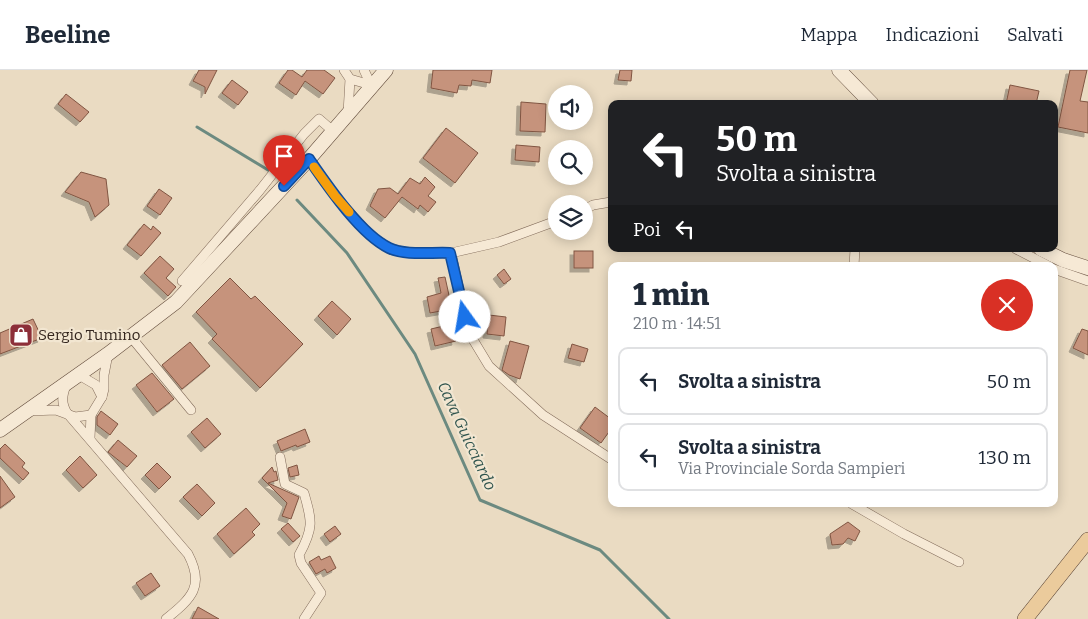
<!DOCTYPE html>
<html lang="it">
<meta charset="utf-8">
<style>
:root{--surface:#fff;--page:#f2f2f3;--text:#1f2937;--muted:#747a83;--line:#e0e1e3}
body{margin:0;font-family:Bitter,serif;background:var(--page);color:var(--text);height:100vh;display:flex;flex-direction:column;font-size:19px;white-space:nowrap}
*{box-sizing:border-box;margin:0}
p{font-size:16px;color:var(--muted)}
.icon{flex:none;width:28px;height:28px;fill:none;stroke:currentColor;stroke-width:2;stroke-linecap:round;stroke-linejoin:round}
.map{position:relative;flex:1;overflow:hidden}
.sheet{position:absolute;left:608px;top:192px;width:450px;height:245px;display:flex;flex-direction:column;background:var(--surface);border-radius:10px;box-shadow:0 2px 12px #0003}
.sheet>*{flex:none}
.banner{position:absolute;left:608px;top:30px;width:450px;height:152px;border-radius:10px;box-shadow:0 2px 12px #0003;background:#202124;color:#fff;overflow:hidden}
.tools{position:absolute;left:548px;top:15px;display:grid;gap:10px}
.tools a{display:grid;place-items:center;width:45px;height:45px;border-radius:50%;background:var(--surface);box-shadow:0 2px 12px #0003;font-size:25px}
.pin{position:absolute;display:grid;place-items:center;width:42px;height:42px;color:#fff;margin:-51px -21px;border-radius:50% 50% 50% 0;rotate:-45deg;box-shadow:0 0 5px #0007}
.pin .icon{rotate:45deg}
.me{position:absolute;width:55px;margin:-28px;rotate:347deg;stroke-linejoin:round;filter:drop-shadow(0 0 4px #0008)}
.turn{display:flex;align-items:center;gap:18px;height:105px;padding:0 25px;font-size:22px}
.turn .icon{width:65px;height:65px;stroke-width:2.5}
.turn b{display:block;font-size:35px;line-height:42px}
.then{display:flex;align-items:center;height:48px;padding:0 25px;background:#0003;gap:10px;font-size:19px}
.round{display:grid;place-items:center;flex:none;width:52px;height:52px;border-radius:26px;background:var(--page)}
.overview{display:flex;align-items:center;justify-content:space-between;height:85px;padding:0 25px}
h1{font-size:30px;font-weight:800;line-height:38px}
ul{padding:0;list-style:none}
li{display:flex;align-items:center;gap:15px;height:68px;margin:0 10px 8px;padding:0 15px;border:2px solid var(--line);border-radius:10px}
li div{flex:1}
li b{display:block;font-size:19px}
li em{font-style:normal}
header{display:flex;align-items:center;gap:30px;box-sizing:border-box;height:70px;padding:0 25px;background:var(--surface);border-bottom:1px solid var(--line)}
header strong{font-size:24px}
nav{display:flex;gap:28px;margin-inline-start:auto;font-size:18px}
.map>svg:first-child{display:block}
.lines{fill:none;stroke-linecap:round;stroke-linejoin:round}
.stream{stroke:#6c8a80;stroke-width:3}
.building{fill:#c6937b;stroke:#805542;filter:url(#shadow)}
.street-casing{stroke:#836c5b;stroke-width:10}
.secondary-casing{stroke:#654e3e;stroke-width:15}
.primary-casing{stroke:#513b2f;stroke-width:16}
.street{stroke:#f6e9d5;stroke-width:9}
.secondary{stroke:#f6e9d5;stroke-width:14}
.primary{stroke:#ebcb9c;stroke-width:15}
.route-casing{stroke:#114b97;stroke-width:12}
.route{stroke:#1a73e8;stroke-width:9}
.slow{stroke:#f59e0b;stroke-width:9}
.labels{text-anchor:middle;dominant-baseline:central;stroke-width:4.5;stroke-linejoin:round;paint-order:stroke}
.poi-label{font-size:15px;fill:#34261e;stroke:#f2e6d1;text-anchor:start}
.water-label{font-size:16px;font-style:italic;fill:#2e534d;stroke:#f2e6d1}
</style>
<header>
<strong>Beeline</strong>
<nav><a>Mappa</a><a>Indicazioni</a><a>Salvati</a></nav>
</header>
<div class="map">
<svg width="1088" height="549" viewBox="0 0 1088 549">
<defs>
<filter id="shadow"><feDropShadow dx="-4" dy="4" stdDeviation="0" flood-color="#0004"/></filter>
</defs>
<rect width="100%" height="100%" fill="#eadbc2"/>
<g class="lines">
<g class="stream">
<polyline points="197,57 268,100"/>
<polyline points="297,130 347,183 415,284 480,430 600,480 669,549"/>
</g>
</g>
<g class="building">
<polygon points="199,0 217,0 205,24 205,17 193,11"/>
<polygon points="288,0 292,0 302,7 307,0 324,0 335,8 323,24 305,11 296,25 279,13"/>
<polygon points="433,0 492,0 490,13 472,10 471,16 459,15 457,23 431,18"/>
<polygon points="620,0 632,0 631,11 618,10"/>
<polygon points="1070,0 1087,0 1080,31 1088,32 1088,63 1058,57"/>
<polygon points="232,10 248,22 238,35 222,23"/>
<polygon points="1010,15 1039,21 1036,34 1006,34"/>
<polygon points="66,24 89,42 80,52 58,34"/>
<polygon points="521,32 546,34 545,62 520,61"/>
<polygon points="446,58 478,83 455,113 423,88"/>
<polygon points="516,75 540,77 539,92 515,90"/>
<polygon points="81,102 106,109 109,135 95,147 89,132 65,122"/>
<polygon points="425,107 435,117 428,126 436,132 428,142 420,135 418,139 402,127 385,148 370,136 378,119 390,118 398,124 410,108 420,114"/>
<polygon points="159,119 172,128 160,145 147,136"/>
<polygon points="144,154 151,160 153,156 161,163 141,186 127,175"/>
<rect x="574" y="181" width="19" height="17"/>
<polygon points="160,186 174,199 166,208 176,217 168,226 144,203"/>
<polygon points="504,199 511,209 504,214 497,205"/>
<polygon points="445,207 452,239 430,243 427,227 441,223 438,208"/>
<polygon points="230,208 251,229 255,226 303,274 260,318 212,269 217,264 196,242"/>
<polygon points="332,231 351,249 337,265 318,246"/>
<polygon points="489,245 506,247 504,266 487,264"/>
<polygon points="33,249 42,268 0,284 0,263"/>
<polygon points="452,254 456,271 435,276 431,259"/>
<polygon points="1082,259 1088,261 1088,285 1073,278"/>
<polygon points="510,271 529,276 520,309 509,305 502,300"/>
<polygon points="190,272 210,296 182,319 162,295"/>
<polygon points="572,274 588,279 584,292 568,288"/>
<polygon points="152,303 174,329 157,342 136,315"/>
<polygon points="595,337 611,349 611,359 601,373 580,358"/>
<polygon points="101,341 118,354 110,365 97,355 97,347"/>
<polygon points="207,348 221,364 205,378 191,362"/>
<polygon points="305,359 310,372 297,377 296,375 281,381 277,371"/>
<polygon points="118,370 137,386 127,397 108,382"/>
<polygon points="5,374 25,393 22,397 29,403 23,410 0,388 0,379"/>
<polygon points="80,386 97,405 83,418 66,400"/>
<polygon points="157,393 171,407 159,419 145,405"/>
<polygon points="297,395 299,405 290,407 288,398"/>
<polygon points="272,397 274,402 276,401 278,410 268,413 299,427 291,449 282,446 287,433 262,408"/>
<polygon points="0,406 15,427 0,438"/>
<polygon points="197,414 215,433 202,446 183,427"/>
<polygon points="246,438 260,454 252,462 255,465 234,484 217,464"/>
<polygon points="848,452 860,461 855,471 848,468 843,474 832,475 830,464"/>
<polygon points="288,453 300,466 293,472 281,459"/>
<polygon points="335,456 341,464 330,472 324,464"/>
<polygon points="319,486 321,490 330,486 336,498 327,503 325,499 316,504 309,492"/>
<polygon points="151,503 160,516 145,526 136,513"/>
<polygon points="198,537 219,549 192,549"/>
</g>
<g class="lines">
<g class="street-casing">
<g id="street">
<polyline points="344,0 350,9 348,43"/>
<polyline points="364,0 371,15"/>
<polyline points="350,9 371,15"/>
<polyline points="309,89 335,126 371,166 389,178 406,182 451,183 499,172 556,151"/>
<polyline points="584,140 593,135 611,132"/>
<polyline points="1016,179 1049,196"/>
<polyline points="451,183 469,263 489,296 543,345 611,389"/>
<polyline points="854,196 855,179"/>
<polyline points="1054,199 1088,211"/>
<polyline points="182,211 260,120 304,64 319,49 333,61"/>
<polyline points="131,267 191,340"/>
<polyline points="79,305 96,315 102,327"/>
<path d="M66,315c-4,11 -5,18 1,28l121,141c17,32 4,44 -22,65"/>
<polyline points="29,341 56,340 75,347 91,345"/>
<polyline points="90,368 91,345 102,327 104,319 104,305 108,284"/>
<path d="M280,387l5,27 19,9c8,28 10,35 -5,62l2,8 20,30 -17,26"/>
<polyline points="852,434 904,464 959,492"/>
</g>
</g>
<g class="secondary-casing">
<g id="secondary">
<polyline points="839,0 872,34"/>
<polyline points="1041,179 1063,190 1088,198"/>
<polyline points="0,360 108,284 176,232 309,89 386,0"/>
</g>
</g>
<g class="primary-casing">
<polyline id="primary" points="1025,549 1088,470"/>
</g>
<use href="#street" class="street"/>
<use href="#secondary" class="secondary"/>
<use href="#primary" class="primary"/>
</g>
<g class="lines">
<g class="route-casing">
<path id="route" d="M284,116l25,-27c18,26 51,75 80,89 17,8 42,4 61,5l15,64"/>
</g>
<use href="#route" class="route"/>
<polyline class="slow" points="314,97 335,126 349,142"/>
</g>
<defs>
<g id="shop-square" transform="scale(1.25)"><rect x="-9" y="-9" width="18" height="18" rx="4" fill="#8d2f39" stroke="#f2e6d1"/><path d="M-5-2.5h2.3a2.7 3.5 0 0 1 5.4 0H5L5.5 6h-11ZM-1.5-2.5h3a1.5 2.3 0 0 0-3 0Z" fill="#fff"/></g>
</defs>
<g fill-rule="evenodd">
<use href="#shop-square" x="21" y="265"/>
</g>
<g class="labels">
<g class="poi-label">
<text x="38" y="265">Sergio Tumino</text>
</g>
<g class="water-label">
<text transform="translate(467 366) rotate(65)">Cava Guicciardo</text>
</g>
</g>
</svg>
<div class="tools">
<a><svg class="icon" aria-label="sound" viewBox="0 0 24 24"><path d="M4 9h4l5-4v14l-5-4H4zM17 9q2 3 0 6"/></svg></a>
<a><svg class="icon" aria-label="search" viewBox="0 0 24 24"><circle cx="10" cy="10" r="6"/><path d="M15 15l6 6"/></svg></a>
<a><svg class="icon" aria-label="layers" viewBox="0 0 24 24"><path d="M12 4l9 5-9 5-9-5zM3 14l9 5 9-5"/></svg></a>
</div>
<div class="pin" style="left:284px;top:116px;background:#d93025"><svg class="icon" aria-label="arrive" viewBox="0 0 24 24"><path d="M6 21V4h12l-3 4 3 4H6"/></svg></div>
<svg class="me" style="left:465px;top:247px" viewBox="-20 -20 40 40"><circle r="19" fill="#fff"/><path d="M0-13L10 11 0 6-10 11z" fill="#1a73e8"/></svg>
<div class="banner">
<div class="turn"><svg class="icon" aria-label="left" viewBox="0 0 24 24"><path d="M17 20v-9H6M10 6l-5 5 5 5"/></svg><div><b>50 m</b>Svolta a sinistra</div></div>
<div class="then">Poi<svg class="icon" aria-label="left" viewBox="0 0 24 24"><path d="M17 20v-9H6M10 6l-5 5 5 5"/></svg></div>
</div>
<section class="sheet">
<div class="overview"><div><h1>1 min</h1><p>210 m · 14:51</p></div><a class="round" style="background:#d93025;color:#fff"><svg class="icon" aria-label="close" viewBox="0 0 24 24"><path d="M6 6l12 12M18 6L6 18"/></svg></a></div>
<ul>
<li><svg class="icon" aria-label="left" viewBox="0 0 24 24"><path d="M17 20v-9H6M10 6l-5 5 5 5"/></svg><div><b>Svolta a sinistra</b></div><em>50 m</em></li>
<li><svg class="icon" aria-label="left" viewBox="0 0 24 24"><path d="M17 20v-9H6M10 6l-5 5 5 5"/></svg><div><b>Svolta a sinistra</b><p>Via Provinciale Sorda Sampieri</p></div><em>130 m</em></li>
</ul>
</section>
</div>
